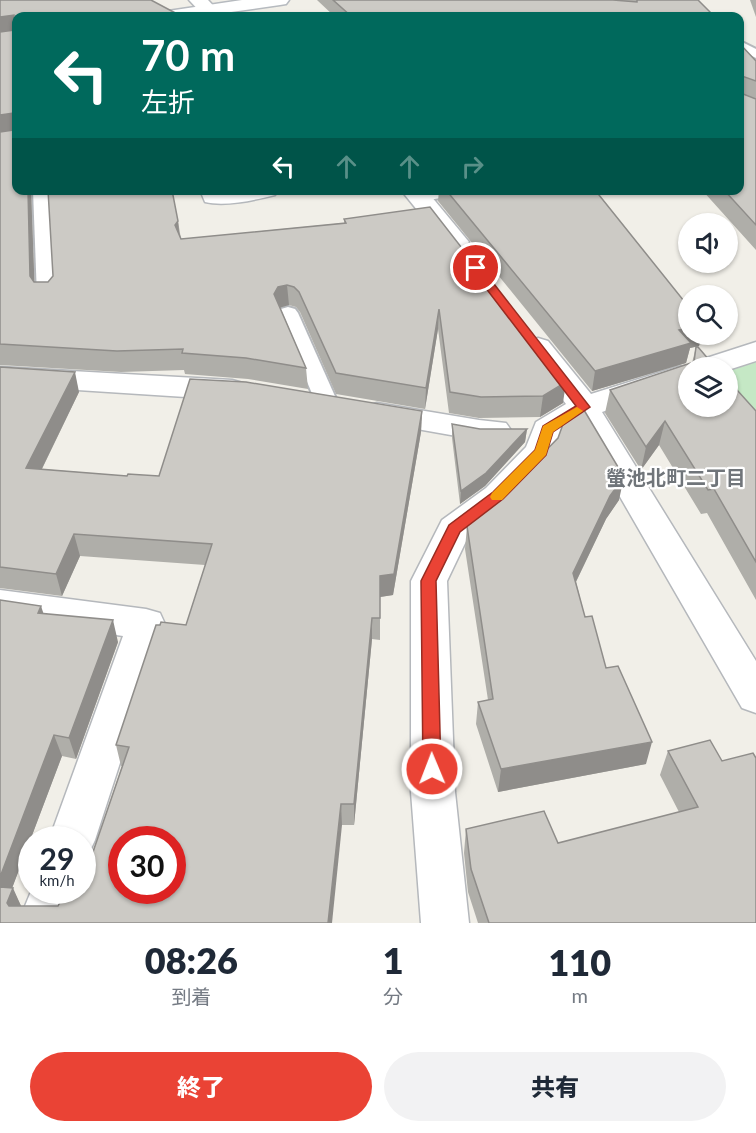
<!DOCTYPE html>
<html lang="ja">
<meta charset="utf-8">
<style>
:root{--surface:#fff;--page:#f2f2f3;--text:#1f2937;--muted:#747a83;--accent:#ea4335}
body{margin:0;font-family:Lato,"Noto Sans JP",sans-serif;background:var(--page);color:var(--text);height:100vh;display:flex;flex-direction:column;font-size:22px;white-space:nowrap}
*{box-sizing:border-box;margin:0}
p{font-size:20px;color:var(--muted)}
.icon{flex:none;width:33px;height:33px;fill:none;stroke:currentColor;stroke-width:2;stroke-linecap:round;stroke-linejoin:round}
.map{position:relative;height:923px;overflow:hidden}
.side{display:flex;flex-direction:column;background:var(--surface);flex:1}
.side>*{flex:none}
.banner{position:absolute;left:12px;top:12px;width:732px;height:183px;border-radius:12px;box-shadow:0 2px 4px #0004;background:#00695c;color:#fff;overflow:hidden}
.buttons{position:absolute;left:678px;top:213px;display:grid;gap:12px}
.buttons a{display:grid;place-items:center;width:60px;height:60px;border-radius:50%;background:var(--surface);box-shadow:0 2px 4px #0004;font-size:30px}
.speed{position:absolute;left:18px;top:826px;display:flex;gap:12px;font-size:30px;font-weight:700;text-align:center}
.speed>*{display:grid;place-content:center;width:78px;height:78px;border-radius:50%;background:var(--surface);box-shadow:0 2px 4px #0004;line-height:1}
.speed small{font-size:15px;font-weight:400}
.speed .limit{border:9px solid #d22;background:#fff;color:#111}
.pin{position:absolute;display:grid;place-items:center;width:51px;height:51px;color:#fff;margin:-26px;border:3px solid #fff;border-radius:50%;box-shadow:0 2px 6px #0007}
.me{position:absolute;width:66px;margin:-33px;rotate:359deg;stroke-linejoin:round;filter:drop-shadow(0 0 4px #0008)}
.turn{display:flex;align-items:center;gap:21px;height:126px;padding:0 30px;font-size:27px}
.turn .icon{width:78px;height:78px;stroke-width:2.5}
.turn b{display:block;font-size:42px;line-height:51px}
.lanes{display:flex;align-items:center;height:57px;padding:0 30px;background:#0003;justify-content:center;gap:30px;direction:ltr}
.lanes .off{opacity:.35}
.eta{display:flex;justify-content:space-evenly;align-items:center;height:102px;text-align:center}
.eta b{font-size:36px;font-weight:800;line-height:42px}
.action{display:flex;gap:12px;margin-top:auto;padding:12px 30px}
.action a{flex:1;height:69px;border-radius:36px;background:var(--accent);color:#fff;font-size:24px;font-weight:800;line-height:69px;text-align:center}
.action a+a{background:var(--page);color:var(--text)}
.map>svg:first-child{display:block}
.green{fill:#c5e8c5}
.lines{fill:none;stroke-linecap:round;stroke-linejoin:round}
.lane-casing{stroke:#b5b8bc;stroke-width:4}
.street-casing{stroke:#b5b8bc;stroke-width:3}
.secondary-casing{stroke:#b6babf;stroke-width:3}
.lane{fill:#fff;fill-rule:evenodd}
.street{fill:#fff;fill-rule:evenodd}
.secondary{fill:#fff;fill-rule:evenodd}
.wall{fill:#afaea9}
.shaded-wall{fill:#8f8d8a}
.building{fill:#cccac5;stroke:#8f8d8a;stroke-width:1.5;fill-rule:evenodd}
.route{fill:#ea4335;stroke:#982c22;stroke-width:1.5}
.slow{fill:#f59e0b}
.labels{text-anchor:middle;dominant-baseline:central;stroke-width:4.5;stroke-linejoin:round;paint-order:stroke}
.neighbourhood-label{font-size:20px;font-weight:bold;fill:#70757a;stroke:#fff}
</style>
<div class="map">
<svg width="756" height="923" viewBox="0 0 756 923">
<rect width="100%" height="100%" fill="#f1efe8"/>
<polygon class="green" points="756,362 756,423 728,394 728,371"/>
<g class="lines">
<g class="lane-casing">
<g id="lane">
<polygon points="740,41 756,49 756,58 740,50"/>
<polygon points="33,190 49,190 55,296 53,300 39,300 37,296"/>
<polygon points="427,190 465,190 457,195 418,202 410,197 412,193"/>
<polygon points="288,307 295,309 298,313 338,403 334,408 327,410 320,408 316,403 278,313 281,309"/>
</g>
</g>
<g class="street-casing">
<g id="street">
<polygon points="189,0 208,0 223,16 204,16"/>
<path d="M200,190h78l-3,5c-20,5 -50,12 -70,7z"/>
<polygon points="401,190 426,190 469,242 465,247 456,250 447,247"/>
<polygon points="538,338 548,341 591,394 677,367 692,365 694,362 756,342 756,361 728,370 728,368 688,368 688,383 602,412 756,661 756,713 742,708 578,424 562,434 557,451 553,459 510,504 468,537 447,581 455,792 469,923 421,923 411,792 411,581 442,520 486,488 526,447 536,422 566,404 523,347 528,341"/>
<polygon points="0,367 232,380 243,383 247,390 243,397 232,400 0,385"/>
<polygon points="377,403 479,420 506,423 511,430 506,437 479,440 366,420 361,413 366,406"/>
<polygon points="0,590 146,609 160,613 165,624 95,840 88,855 82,857 82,840 49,840 123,636 0,618"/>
<polygon points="32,889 32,891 78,891 66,923 18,923"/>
</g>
</g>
<g class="secondary-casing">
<polygon id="secondary" points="242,0 289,0 286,4 280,5 203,16 159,16 162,12 168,11"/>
</g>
<use href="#lane" class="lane"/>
<use href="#street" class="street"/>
<use href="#secondary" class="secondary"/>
</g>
<g class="wall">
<polygon points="0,0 16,16 16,190 31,190 34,282 48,282 178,221 181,239 344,223 344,219 563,403 540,417 479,418 449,413 438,329 425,409 336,394 300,312 296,307 289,305 280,307 306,368 308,389 248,379 185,374 184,370 121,372 0,365"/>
<polygon points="317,0 613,0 622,1 621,0 698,0 714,16 334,16"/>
<polygon points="750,0 756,0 756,17"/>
<polygon points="740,44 756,61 756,250 702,190 740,190"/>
<polygon points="439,190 595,190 688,334 702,334 699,346 690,348 686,363 592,391 438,201"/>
<polygon points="696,347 756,411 756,600 707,513 701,514 659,445 641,470 605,413 610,390 692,363"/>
<polygon points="0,367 79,392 42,469 127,476 159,476 422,411 421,432 393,595 380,597 380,640 372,639 354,825 342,825 0,923 44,613 118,642 76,759 62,756 12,888 21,906 58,906 79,894 122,766 121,766 116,745 160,625 186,625 205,565 80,556 62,596 0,588"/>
<polygon points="452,424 480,429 527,429 525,442 485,486 460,504 452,438"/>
<polygon points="558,438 619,500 606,519 576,582 585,617 646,764 498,792 476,724 478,702 488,700 465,549 467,526 514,483"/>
<polygon points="668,751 722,761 756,923 478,923 468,892 464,853 466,829 558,843 679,812 660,775"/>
</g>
<g class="shaded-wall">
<polygon points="14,15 16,31 0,34 0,17"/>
<polygon points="13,113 16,131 0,133 0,115"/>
<polygon points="28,190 31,190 35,296 30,276"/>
<polygon points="178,221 180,241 175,225"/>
<polygon points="287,285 289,305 279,308 274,294 278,287"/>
<polygon points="439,309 438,329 425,409 426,388"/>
<polygon points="688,328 688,334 702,334 699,346 690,348 686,363 592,391 595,371 679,330"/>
<polygon points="75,372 79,392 32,489 26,468"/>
<polygon points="566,382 563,403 540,417 543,396"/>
<polygon points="422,411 421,432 393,595 380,597 380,576"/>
<polygon points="665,421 659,445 641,470 646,447"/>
<polygon points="527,429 525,442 485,486 460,504 461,491"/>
<polygon points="624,477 619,500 606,519 569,596 573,573 610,496"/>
<polygon points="74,534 80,556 62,596 56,574"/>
<polygon points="41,606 48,627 38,613"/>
<polygon points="372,618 372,639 354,825 354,804"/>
<polygon points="113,620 118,642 76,759 69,738"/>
<polygon points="54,735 62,756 8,899 13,888 22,908 16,922 0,894 0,877"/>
<polygon points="652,742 646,764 498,792 501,769"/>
<polygon points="341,804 342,825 332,923 328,923"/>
</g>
<g class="building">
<polygon points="0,0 151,0 181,16 16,16 16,190 28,190 30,276 34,282 48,282 53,276 48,190 172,190 178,221 175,225 181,239 346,223 344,219 430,207 566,382 543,396 481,397 450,392 439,309 426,388 336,373 299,292 294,287 287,285 278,287 274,294 306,368 246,358 182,353 183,349 117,351 0,344 0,132 13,130 13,113 0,115 0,32 14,30 14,15 0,17"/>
<polygon points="333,0 613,0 637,2 637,0 698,0 714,16 351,16"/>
<polygon points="740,44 756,61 756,81 742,76 743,94 756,99 756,225 724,190 740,190"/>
<polygon points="446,190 595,190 688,306 688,328 679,330 691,343 595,371"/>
<polygon points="696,347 698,347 716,368 688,368 688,406 728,406 728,380 756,411 756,562 714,489 708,490 665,421 646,447 610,390 694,362"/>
<path d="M0,367l75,5 -49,96 101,8 1,-2 31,2 31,-97 56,3 176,29 -28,163 -14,2v42h-8l-18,186h-13l-13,119h-328v-36l13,1 -6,15 2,3h49l7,-13 14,1 1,-3h2v-7l47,-137 -13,-2 40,-120h4l1,-3 25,3 26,-81 -138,-10 -18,40 -56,-7zM122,840h50v51h-50z"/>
<polygon points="581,405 624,477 610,496 573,573 585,617 592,616 606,668 618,666 652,742 501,769 478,702 493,699 467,526 472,516 514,483 558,438 567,413"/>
<polygon points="452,424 480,429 527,429 486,473 461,491"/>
<polygon points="0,600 41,606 38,613 113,620 69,738 54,735 0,877"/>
<polygon points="710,740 722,761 753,753 756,758 756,923 489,923 471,869 466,829 544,811 558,843 698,807 668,751"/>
</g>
<polygon class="route" points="476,265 480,266 590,407 553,432 546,455 503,499 460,532 436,581 441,769 438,775 432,777 426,775 423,769 421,581 449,525 493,492 535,450 543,426 576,406 472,270 472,266"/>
<polygon class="slow" points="577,407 583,411 553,432 546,455 502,500 492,500 490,497 492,493 535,450 543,426"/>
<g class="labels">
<g class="neighbourhood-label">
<text x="676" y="477">螢池北町二丁目</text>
</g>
</g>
</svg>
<div class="buttons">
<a><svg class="icon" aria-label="sound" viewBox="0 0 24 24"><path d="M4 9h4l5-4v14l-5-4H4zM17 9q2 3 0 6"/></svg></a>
<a><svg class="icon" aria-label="search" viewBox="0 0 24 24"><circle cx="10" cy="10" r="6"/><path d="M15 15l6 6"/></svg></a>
<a><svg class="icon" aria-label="layers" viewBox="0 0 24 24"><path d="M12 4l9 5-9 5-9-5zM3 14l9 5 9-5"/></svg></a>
</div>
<div class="speed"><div>29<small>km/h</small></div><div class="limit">30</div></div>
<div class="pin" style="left:476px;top:268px;background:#d93025"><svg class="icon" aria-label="arrive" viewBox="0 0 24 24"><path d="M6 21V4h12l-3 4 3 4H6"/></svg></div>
<svg class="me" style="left:432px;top:769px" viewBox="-20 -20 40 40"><circle r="17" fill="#ea4335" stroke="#fff" stroke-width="3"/><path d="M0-11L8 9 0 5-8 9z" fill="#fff"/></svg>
<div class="banner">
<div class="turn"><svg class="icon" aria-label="left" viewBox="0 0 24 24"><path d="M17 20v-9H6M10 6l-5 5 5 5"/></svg><div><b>70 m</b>左折</div></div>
<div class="lanes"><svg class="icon" aria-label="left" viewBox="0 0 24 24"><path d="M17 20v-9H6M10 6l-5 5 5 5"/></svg><svg class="icon off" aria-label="ahead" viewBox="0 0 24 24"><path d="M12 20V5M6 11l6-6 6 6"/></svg><svg class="icon off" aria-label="ahead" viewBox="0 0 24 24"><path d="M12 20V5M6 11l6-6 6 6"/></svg><svg class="icon off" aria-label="right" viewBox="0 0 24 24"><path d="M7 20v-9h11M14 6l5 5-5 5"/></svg></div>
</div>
</div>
<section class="side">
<div class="eta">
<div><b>08:26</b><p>到着</p></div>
<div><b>1</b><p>分</p></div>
<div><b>110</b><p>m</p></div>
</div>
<div class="action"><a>終了</a><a>共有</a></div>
</section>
